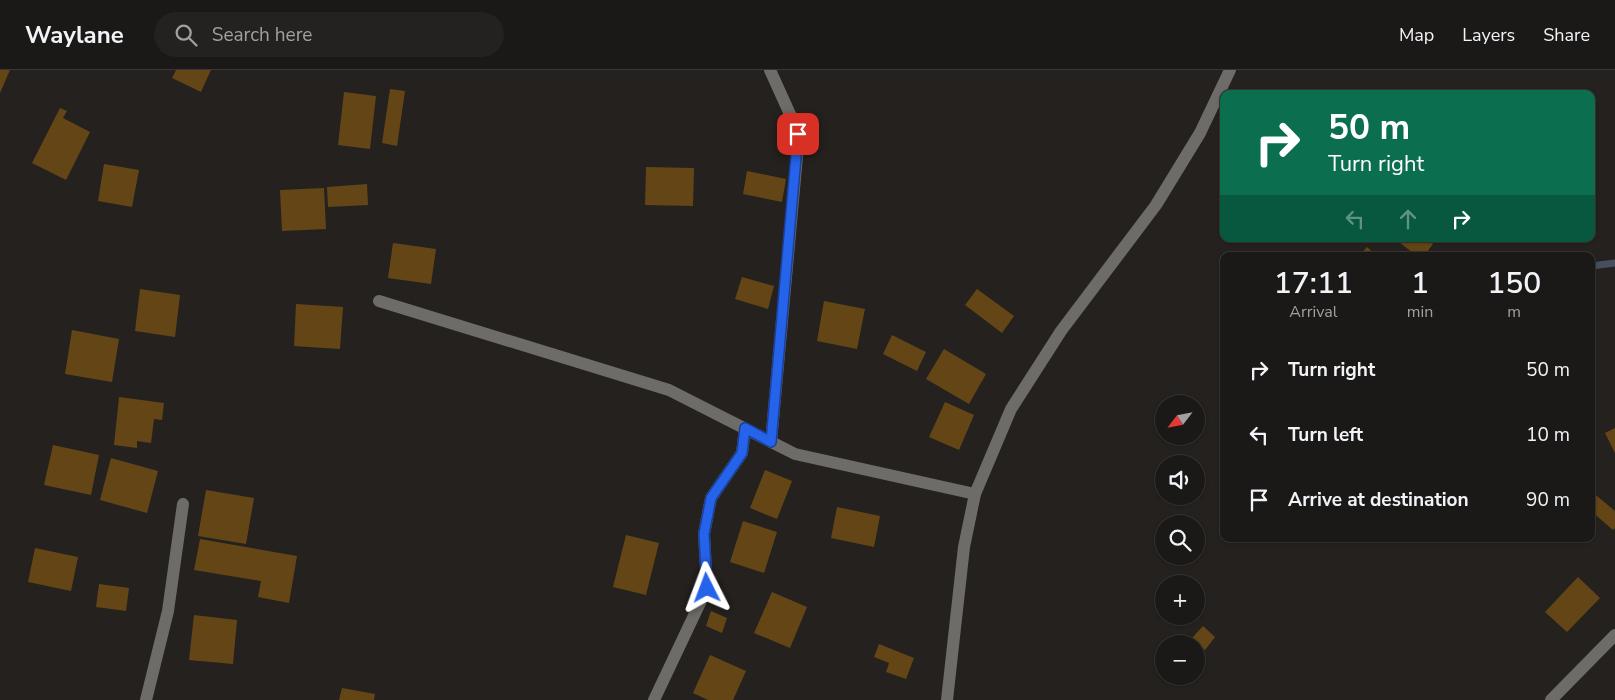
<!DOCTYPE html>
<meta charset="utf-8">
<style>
:root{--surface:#1b1917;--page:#242220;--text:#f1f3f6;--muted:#a0a0a1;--line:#393836}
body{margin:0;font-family:"Nunito Sans",sans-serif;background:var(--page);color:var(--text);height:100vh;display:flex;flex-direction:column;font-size:19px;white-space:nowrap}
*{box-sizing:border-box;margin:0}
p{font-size:16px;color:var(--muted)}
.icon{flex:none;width:28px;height:28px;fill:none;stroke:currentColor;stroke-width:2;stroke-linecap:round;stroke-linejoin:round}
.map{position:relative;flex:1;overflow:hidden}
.sheet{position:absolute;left:1220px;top:182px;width:375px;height:290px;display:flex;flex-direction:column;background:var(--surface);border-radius:10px;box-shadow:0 1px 4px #0004,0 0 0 1px var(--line)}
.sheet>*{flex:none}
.banner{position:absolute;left:1220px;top:20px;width:375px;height:152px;border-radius:10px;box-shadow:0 1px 4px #0004,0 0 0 1px var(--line);background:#0b6e4f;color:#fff;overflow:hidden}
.needle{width:32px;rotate:238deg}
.controls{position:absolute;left:1155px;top:325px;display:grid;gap:10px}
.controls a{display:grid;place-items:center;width:50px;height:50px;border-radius:50%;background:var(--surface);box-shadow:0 1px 4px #0004,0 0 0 1px var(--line);font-size:25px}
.pin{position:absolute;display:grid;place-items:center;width:42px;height:42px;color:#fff;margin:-21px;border-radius:10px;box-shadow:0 2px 8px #0006}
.me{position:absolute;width:55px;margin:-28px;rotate:357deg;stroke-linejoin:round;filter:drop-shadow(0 0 4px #0008)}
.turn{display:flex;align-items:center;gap:18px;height:105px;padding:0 25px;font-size:22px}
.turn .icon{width:65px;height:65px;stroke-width:2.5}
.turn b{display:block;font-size:35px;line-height:42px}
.lanes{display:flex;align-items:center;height:48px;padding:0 25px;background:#0003;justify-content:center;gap:25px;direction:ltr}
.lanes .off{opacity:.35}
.eta{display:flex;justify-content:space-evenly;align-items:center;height:85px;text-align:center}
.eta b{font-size:30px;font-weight:600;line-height:35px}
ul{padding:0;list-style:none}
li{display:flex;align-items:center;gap:15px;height:65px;padding:0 25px}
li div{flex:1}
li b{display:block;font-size:19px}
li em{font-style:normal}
header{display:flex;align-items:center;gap:30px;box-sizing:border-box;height:70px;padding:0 25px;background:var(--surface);border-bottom:1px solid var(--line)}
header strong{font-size:24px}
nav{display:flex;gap:28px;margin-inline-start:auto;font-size:18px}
.search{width:350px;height:45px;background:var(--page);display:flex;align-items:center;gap:12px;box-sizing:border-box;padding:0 18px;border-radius:28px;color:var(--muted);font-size:19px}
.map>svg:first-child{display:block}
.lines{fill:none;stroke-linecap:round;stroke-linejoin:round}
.stream{stroke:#464f5e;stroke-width:7}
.building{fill:#644616}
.minor{stroke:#6e6c68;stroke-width:12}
.route-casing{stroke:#184099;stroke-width:12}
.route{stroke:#2563eb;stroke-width:9}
</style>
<header>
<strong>Waylane</strong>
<div class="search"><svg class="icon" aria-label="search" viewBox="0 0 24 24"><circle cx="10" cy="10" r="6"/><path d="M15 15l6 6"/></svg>Search here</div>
<nav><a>Map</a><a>Layers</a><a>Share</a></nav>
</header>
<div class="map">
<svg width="1615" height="630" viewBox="0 0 1615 630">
<rect width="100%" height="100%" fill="#24211f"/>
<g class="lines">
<polyline class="stream" points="1591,196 1615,193"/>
</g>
<g class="building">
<polygon points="0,0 10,0 0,23"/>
<polygon points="176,0 211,0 201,22 172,8"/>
<polygon points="390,19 405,21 397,76 382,73"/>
<polygon points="344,22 376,26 370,79 338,75"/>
<polygon points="60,38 67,41 63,48 90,62 66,110 32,93"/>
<polygon points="104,94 139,100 132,137 98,131"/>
<polygon points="646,97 694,98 693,136 645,135"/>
<polygon points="747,101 786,109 782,132 743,124"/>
<polygon points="367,114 368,135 328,137 327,117"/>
<polygon points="324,118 326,159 282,161 280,120"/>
<polygon points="1395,169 1426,169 1433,174 1424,186 1417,186"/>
<polygon points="393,173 436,179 431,214 388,208"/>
<polygon points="1367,177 1377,186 1359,186"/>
<polygon points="742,207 774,216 768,239 735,229"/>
<polygon points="140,219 180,225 175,267 135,261"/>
<polygon points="977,219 1014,246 1002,263 965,235"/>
<polygon points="824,231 865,239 857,279 817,271"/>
<polygon points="296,234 343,237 340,279 294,276"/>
<polygon points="72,260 119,269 112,312 65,304"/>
<polygon points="892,265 926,282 917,301 883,284"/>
<polygon points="944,279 986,304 969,334 926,309"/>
<polygon points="119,327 164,333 162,350 154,349 151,373 137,371 137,378 114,375"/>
<polygon points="945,332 974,345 959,380 929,367"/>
<polygon points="1615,358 1615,383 1605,363"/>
<polygon points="53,375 99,385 91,425 44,415"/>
<polygon points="111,388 158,401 147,443 100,430"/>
<polygon points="765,400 792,411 777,449 750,438"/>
<polygon points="206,420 254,428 246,474 198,466"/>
<polygon points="1591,421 1615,441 1615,458 1613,460 1591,441"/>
<polygon points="837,437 880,446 874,477 831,468"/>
<polygon points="743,451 777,462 764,503 730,492"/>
<polygon points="626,465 659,473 646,525 613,517"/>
<polygon points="200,469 297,486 289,533 258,527 261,511 194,500"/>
<polygon points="35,478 78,487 71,521 28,512"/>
<polygon points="1578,507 1600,528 1567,562 1545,542"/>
<polygon points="99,514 129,518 126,541 96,537"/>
<polygon points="772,522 807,537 790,578 754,563"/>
<polygon points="711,541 727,548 722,563 706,556"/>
<polygon points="194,545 237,550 233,594 189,590"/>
<polygon points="1203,556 1215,567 1205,580 1191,569"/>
<polygon points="879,574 914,588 906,609 886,602 889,593 874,587"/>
<polygon points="710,585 746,601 733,630 708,630 693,623"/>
<polygon points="342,618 375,624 374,630 339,630"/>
</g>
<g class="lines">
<g class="minor">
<polyline points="770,0 799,64 771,372"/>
<polyline points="379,231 669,320 795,384 975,424"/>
<polyline points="146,630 168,541 183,434"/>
<polyline points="654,630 707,518 704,464 711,428 742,383 745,359"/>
<polyline points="947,630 964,477 975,424 1011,339 1061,261 1156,135 1200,63 1230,0"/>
<polyline points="1551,630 1615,565"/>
</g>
</g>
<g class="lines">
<g class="route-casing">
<polyline id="route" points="707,518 704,464 711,428 742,383 745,358 771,372 798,64"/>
</g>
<use href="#route" class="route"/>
</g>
</svg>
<div class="controls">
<a><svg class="needle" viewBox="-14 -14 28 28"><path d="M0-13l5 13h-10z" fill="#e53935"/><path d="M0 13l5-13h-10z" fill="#a0a0a1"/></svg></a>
<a><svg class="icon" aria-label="sound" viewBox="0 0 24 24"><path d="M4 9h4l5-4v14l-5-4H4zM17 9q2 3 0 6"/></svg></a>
<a><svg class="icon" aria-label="search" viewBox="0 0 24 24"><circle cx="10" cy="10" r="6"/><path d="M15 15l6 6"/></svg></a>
<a>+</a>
<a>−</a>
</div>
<div class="pin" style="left:798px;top:64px;background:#d93025"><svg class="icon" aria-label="arrive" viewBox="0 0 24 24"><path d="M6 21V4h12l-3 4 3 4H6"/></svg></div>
<svg class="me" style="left:707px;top:518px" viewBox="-20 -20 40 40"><path d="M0-17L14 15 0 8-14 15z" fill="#2563eb" stroke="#fff" stroke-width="4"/></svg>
<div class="banner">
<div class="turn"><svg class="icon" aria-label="right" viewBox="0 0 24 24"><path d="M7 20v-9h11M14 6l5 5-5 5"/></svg><div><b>50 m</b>Turn right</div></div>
<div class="lanes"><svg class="icon off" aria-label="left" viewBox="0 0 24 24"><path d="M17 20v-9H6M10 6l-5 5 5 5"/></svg><svg class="icon off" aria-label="ahead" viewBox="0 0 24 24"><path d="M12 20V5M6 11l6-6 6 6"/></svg><svg class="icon" aria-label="right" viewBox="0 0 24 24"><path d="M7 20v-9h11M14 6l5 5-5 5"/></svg></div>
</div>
<section class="sheet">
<div class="eta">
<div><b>17:11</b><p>Arrival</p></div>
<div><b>1</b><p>min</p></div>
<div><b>150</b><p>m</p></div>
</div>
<ul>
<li><svg class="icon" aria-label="right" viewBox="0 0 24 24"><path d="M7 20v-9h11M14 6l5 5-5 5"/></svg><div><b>Turn right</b></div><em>50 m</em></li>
<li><svg class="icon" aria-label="left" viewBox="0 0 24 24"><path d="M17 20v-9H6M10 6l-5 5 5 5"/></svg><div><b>Turn left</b></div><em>10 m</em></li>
<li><svg class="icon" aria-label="arrive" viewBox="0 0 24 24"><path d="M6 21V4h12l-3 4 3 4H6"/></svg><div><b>Arrive at destination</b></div><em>90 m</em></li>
</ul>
</section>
</div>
